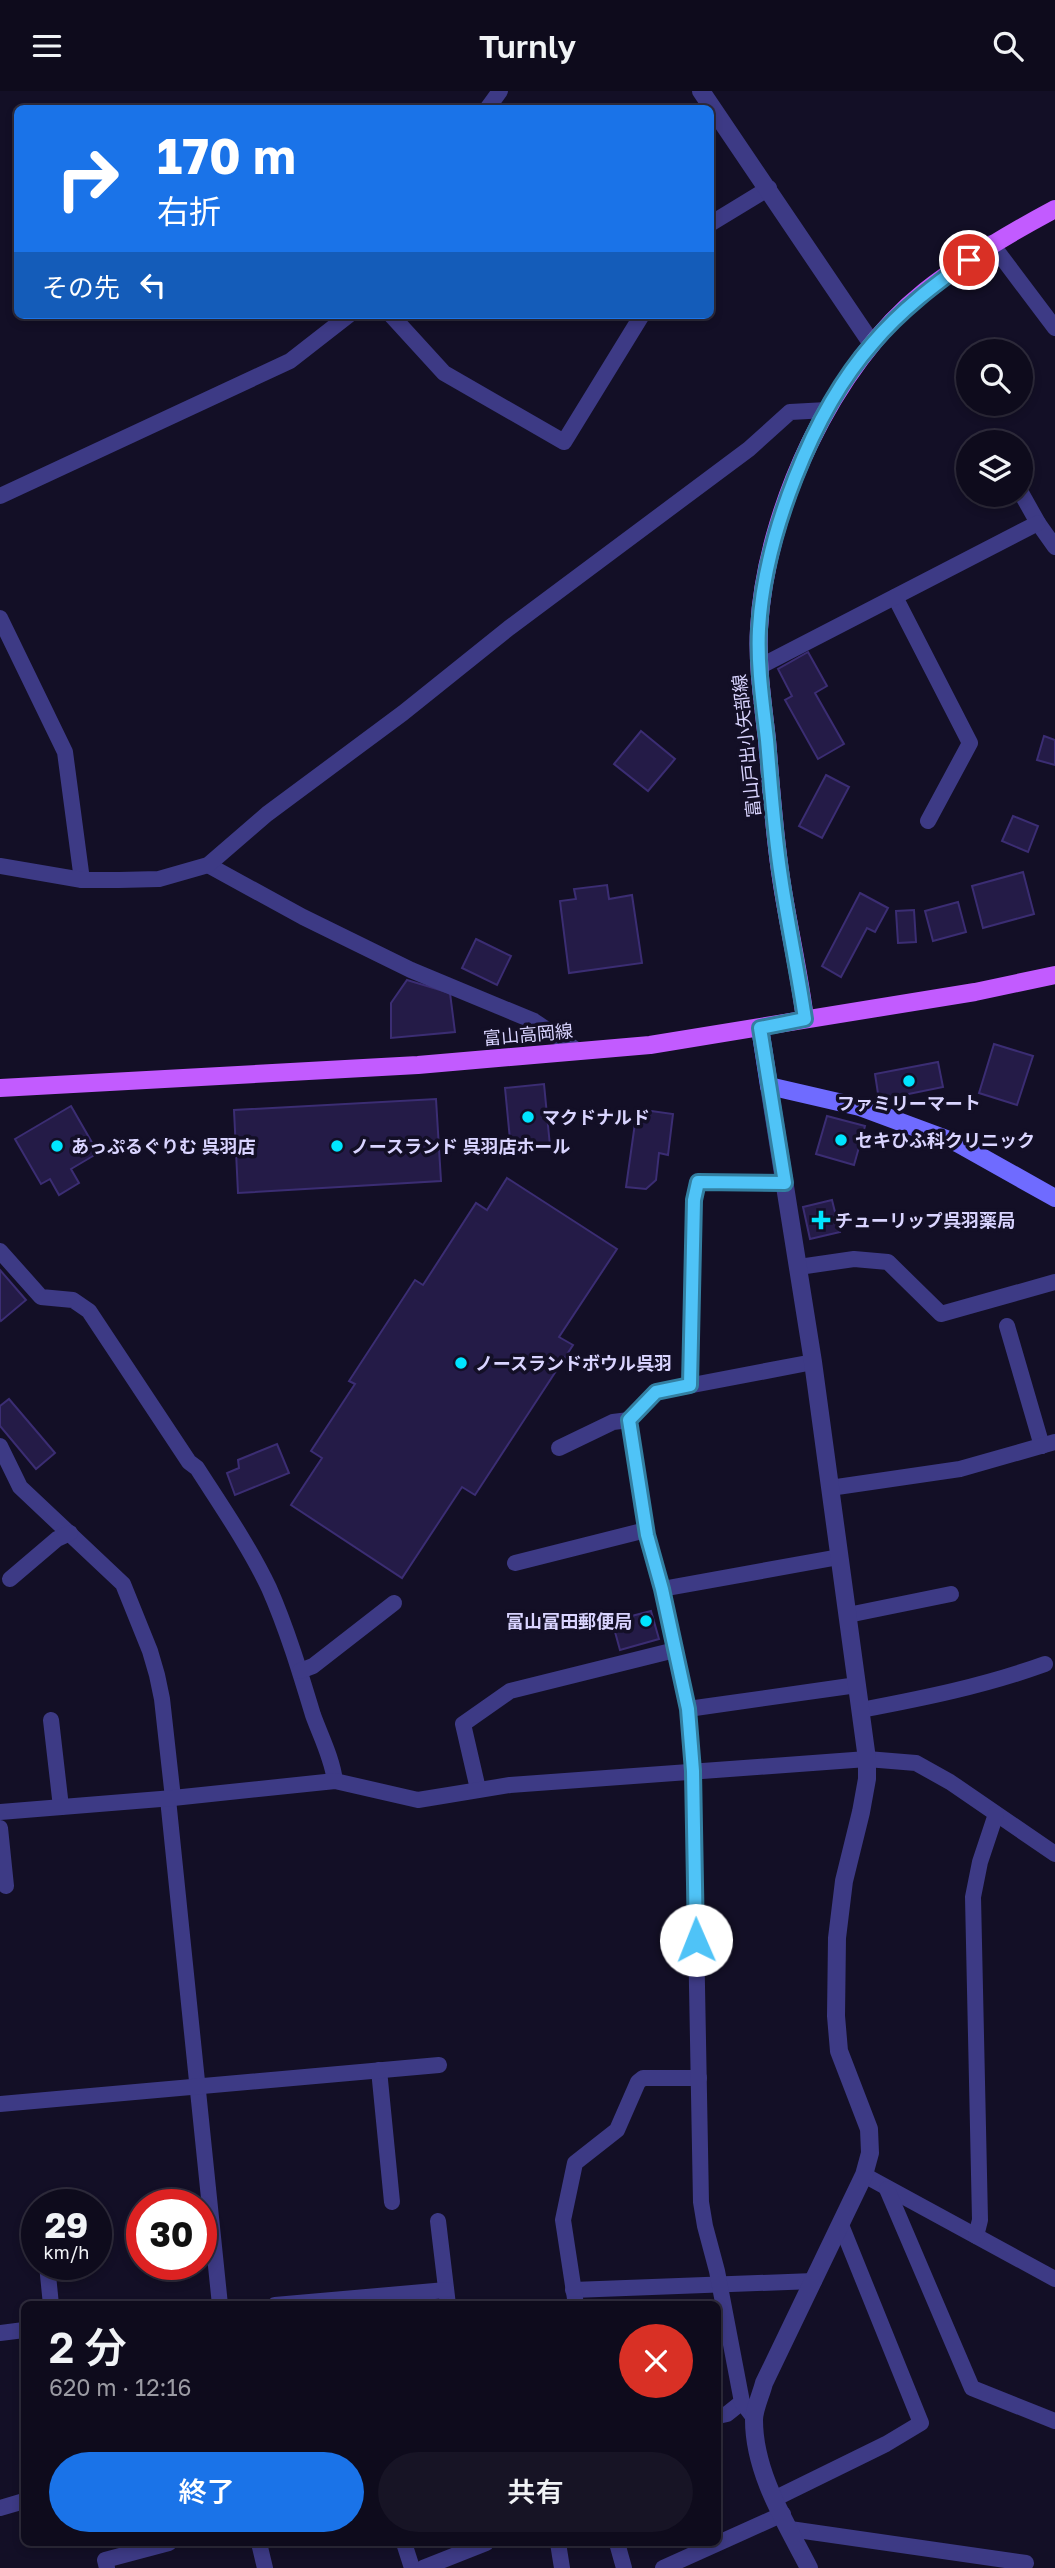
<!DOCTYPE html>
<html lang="ja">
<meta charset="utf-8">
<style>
:root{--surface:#0e0b1c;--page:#171425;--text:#f1f3f6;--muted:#9b9ba3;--line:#2e2b3b;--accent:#1a73e8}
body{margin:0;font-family:"Golos Text","Noto Sans JP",sans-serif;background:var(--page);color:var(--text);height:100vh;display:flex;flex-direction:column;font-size:26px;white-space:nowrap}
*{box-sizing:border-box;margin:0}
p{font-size:23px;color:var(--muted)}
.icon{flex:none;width:38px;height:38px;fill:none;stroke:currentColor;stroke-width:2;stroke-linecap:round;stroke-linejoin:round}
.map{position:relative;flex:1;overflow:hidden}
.details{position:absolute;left:21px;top:2210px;width:700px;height:245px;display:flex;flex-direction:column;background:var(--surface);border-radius:10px;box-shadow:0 4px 10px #0003,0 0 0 2px var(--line)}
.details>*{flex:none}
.guide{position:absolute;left:14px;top:14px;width:700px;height:214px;border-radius:10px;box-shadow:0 4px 10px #0003,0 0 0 2px var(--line);background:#1a73e8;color:#fff;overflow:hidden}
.buttons{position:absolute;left:956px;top:248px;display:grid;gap:14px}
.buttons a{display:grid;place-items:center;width:77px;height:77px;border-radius:50%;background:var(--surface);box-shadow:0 4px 10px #0003,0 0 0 2px var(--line);font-size:35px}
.speed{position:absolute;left:21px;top:2098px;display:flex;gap:14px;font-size:35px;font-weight:700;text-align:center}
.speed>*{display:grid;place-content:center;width:91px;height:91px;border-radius:50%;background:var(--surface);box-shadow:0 4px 10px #0003,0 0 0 2px var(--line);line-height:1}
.speed small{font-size:18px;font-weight:400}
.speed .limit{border:10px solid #d22;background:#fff;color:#111}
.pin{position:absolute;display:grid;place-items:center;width:60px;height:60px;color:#fff;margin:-30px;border:4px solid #fff;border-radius:50%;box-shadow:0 2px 7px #0007}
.me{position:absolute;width:77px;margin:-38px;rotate:359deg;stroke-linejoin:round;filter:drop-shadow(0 0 5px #0008)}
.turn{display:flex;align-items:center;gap:24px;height:147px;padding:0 28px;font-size:32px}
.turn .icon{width:91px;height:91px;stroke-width:2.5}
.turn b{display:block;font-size:49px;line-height:60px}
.then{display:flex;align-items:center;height:66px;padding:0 28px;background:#0003;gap:14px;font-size:26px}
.round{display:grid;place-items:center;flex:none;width:74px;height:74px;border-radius:37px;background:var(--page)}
.headline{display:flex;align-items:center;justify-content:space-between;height:119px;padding:0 28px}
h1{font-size:42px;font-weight:600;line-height:52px}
.action{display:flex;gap:14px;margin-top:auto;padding:14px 28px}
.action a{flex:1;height:80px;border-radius:42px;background:var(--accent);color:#fff;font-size:28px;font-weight:600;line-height:80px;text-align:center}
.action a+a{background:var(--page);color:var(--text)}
header{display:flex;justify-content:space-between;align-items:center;height:91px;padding:0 28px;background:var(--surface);font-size:32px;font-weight:600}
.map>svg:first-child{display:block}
.building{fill:#241b47;stroke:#3b2d73;stroke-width:2}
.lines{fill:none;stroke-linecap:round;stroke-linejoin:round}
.minor{stroke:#3d3a85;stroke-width:16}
.tertiary{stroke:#3d3a85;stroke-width:18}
.secondary{stroke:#6f6bff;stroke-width:18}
.primary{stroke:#c25bff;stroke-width:18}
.route-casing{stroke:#337fa1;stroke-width:18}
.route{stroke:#4fc3f7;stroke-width:12}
.poi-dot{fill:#00e5ff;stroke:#130f26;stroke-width:2.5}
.labels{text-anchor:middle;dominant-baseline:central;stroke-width:7;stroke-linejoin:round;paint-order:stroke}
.street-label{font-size:18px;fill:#d9d4ff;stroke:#130f26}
.poi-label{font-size:18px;font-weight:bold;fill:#d9d4ff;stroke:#130f26;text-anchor:start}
</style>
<header><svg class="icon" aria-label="menu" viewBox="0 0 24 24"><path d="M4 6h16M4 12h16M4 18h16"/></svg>Turnly<svg class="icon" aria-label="search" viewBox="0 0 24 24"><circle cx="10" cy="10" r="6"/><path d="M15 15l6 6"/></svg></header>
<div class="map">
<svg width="1055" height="2477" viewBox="0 0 1055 2477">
<rect width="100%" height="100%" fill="#130f26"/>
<g class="building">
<polygon points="808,561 827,595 815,602 844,653 818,668 785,609 792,605 778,578"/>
<polygon points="641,640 675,668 648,700 614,673"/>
<polygon points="1044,645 1055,649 1055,674 1037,669"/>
<polygon points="826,684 849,696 822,747 799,735"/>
<polygon points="1013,725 1038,735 1028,761 1002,750"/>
<polygon points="1023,781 1034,823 983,837 972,795"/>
<polygon points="607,794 609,808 632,804 642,872 569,882 560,810 576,808 574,798"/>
<polygon points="860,802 888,817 875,841 867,837 841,886 822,875"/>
<polygon points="958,811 966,841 933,850 925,820"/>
<polygon points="914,819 916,851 898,852 896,820"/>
<polygon points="476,848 511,865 497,894 462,877"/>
<polygon points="407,889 450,902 455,941 391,947 391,912"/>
<polygon points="994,953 1033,965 1017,1014 979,1002"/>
<polygon points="938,971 943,996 879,1009 875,983"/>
<polygon points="544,993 550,1055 511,1059 505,997"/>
<polygon points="436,1008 441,1090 238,1102 234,1019"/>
<polygon points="71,1015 98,1062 71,1078 79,1092 59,1104 50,1088 41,1093 15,1048"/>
<polygon points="637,1018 673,1023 668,1064 659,1062 656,1089 646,1098 626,1096"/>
<polygon points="827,1025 865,1035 854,1074 816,1063"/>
<polygon points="507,1087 617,1158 559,1246 573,1254 475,1404 462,1396 402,1487 291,1414 322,1367 311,1360 355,1293 349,1290 415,1189 423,1194 476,1112 487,1119"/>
<polygon points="832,1109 840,1141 810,1148 803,1116"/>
<polygon points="0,1179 26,1209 1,1230 0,1228"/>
<polygon points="9,1308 55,1362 36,1378 0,1335 0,1315"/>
<polygon points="277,1353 289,1382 235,1404 227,1382 239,1377 238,1369"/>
<polygon points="651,1520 659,1548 620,1559 612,1530"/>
</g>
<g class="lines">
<g class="minor">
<polyline points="487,18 500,0"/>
<polyline points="710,133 769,97"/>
<polyline points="991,152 1055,237"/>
<polyline points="391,224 444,282 564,351 642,224"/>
<polyline points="1020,400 1038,432 1055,456"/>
<polyline points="0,405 290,270 349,224"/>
<polyline points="895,506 970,652 928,730"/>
<polyline points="0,527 65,661 82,789"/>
<polyline points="759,576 1038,432"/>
<polyline points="208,774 303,826 411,879 534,930 578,960"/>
<polyline points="0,775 82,789 119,789 159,788 208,774 267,723 403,622 509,537 749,358 790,321 827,319"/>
<path d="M0,1160l41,46 32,3 16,11 100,151 8,6c25,39 52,78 72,120 18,41 31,84 44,127 8,22 19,43 22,66"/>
<polyline points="799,1176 854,1168 888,1171 941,1223 1055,1191"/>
<polyline points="1007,1235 1042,1355"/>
<polyline points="690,1294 694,1109 698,1091 785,1092"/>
<polyline points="0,1355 20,1396 123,1493 150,1560 157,1584 162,1608 173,1707"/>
<polyline points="559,1357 613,1331 629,1329"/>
<polyline points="830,1397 960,1378 1055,1351"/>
<polyline points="515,1472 646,1439"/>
<polyline points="10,1488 57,1448 70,1442"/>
<polyline points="662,1498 839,1466"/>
<polyline points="848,1524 951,1503"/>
<polyline points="300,1580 313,1575 394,1512"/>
<polyline points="688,1618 857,1594"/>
<path d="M861,1619c63,-12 123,-24 184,-46"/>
<polyline points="51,1629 61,1716"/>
<polyline points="478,1698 463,1633 510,1600 675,1559"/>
<polyline points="168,1708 220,2214"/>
<polyline points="0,1721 173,1707 335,1690 418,1709 510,1694 867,1668 916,1672 950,1691 1055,1763"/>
<polyline points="0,1737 6,1795"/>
<polyline points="379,1979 392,2111"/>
<polyline points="0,2013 439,1974"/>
<polyline points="864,2084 1055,2188"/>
<polyline points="887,2098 972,2297 1055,2330"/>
<polyline points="438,2130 448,2214"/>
<polyline points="976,2145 980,2129 973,1806 980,1771 996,1723"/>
<polyline points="47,2174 51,2214"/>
<polyline points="573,2199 814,2190"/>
<polyline points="275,2214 446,2199"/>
<polyline points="576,2214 563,2129 575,2072 617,2039 638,1991 643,1987 699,1987"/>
<polyline points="0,2242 24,2239"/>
<polyline points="718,2325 727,2323 742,2311"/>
<polyline points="754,2327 742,2311 717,2180 705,2135 701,2111 693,1680 688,1618 662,1498 647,1444 629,1329 656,1301 813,1271"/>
<polyline points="776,2407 886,2353 921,2332 841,2134"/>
<polyline points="0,2417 24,2410"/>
<polyline points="790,2438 1026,2472"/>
<polyline points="259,2452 265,2477"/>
<polyline points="404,2452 412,2477"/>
<polyline points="558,2452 562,2477"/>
<polyline points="617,2452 624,2477"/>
<polyline points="107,2477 105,2469 169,2452"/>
<polyline points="423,2477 486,2452"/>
<polyline points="663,2477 783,2423"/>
</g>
<g class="tertiary">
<polyline points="701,0 872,253"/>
<path d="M769,995l44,276 54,397v20l-6,33 -17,69 -7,57 -1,78 3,35 30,78 1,24 -6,22 -100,208c-3,12 -10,26 -10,37 0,53 32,103 55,148"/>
</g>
<polyline class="secondary" points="760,937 769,995 860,1016 957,1052 1055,1107"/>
<g class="primary">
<path d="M805,928c-6,-48 -17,-94 -24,-141 -7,-46 -10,-92 -14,-138 -4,-36 -10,-74 -8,-111 6,-117 73,-264 166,-338 41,-32 85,-58 130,-82"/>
<polyline points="0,997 418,974 650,954 975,901 1055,884"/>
</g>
</g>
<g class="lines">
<g class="route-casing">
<path id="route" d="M696,1849l-3,-169 -5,-62 -26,-120 -15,-54 -18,-115 27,-28 34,-7 4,-185 4,-18 87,1 -25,-155 45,-9c-7,-48 -17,-94 -24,-142 -7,-45 -10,-91 -14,-137 -4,-36 -10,-74 -8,-111 5,-91 53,-217 114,-286 28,-33 61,-58 96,-83"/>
</g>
<use href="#route" class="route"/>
</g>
<g class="poi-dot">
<circle cx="909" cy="990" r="7"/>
<circle cx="528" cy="1026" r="7"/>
<circle cx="841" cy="1049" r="7"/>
<circle cx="57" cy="1055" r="7"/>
<circle cx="337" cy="1055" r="7"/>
<path d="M817.5 1118.5h7v7h7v7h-7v7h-7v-7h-7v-7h7z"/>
<circle cx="461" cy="1272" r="7"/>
<circle cx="646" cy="1530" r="7"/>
</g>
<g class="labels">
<g class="street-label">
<text transform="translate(746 655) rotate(-96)">富山戸出小矢部線</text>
<text transform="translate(528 943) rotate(-5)">富山高岡線</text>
</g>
<g class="poi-label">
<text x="909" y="1012" text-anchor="middle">ファミリーマート</text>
<text x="542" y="1026">マクドナルド</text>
<text x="855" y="1049">セキひふ科クリニック</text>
<text x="71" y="1055">あっぷるぐりむ 呉羽店</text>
<text x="351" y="1055">ノースランド 呉羽店ホール</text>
<text x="835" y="1129">チューリップ呉羽薬局</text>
<text x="475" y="1272">ノースランドボウル呉羽</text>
<text x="632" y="1530" text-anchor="end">富山富田郵便局</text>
</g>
</g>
</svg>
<div class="buttons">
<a><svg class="icon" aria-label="search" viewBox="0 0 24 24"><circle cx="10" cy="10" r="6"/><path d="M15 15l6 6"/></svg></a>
<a><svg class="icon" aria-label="layers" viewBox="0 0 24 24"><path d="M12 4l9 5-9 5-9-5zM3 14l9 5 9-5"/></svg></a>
</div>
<div class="speed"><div>29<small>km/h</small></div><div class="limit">30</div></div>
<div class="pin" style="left:969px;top:169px;background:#d93025"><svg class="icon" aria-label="arrive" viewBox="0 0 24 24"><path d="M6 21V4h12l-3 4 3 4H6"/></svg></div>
<svg class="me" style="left:696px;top:1849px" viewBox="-20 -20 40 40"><circle r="19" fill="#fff"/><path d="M0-13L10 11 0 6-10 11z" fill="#4fc3f7"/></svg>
<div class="guide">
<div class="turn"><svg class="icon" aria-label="right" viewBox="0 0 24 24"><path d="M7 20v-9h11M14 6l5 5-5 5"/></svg><div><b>170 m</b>右折</div></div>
<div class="then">その先<svg class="icon" aria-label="left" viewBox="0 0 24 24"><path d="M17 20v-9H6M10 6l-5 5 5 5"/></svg></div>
</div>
<section class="details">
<div class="headline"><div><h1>2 分</h1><p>620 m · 12:16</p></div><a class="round" style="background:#d93025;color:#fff"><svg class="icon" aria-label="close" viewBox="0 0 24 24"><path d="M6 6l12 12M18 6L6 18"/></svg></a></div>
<div class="action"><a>終了</a><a>共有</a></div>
</section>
</div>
